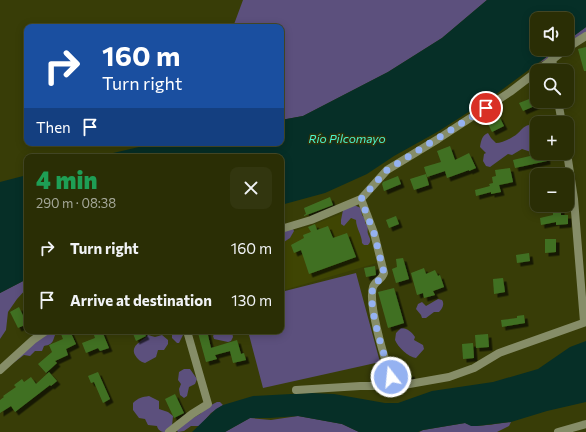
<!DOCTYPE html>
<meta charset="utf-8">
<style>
:root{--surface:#2a2e05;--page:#32360f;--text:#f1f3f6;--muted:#a5a89a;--line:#464a27}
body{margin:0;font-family:Commissioner,sans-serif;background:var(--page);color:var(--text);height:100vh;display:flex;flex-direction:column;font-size:15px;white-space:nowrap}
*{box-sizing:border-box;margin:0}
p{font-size:13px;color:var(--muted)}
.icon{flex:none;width:22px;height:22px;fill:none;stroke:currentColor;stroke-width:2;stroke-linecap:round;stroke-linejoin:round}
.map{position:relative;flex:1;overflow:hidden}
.side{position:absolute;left:24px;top:154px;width:260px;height:180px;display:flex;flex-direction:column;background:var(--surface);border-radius:8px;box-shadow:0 2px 10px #0003,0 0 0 1px var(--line)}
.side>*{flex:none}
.banner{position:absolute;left:24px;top:24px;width:260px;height:122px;border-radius:8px;box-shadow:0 2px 10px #0003,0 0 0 1px var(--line);background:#1a4fa0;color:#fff;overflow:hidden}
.controls{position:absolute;left:530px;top:12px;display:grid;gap:8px}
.controls a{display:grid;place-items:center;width:44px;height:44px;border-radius:8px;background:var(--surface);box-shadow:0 2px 10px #0003,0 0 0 1px var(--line);font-size:20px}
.pin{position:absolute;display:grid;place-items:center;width:34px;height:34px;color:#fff;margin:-17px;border:2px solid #fff;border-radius:50%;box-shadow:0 1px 4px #0007}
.me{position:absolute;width:44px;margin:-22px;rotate:344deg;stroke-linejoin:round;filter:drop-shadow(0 0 3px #0008)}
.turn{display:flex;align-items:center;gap:14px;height:84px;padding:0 12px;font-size:18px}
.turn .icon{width:52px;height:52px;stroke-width:2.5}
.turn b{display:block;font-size:28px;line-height:34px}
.then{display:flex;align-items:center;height:38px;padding:0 12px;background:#0003;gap:8px;font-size:15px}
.round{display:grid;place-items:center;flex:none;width:42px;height:42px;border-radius:8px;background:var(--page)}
.head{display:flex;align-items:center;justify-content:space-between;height:68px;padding:0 12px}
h1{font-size:24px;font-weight:800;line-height:30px;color:#1e9e55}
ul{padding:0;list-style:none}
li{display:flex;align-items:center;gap:12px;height:52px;padding:0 12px}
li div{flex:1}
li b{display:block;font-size:15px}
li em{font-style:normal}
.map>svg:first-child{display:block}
.built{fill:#3f4503}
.green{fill:#5c507d}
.water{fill:#062f27}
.building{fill:#417024;filter:url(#shadow)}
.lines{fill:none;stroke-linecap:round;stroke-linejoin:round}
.minor{stroke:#868d68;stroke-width:8}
.route{stroke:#95b2f1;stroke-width:7;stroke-dasharray:0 12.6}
.labels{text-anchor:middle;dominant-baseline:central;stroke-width:3;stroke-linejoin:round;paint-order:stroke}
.water-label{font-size:12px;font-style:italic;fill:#48f6d2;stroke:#2e320b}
</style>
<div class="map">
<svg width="586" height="432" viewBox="0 0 586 432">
<defs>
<filter id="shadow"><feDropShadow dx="3.5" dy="3.5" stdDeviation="0" flood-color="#0009"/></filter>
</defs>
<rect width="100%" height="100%" fill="#383d07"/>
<polygon class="built" points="360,206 370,231 377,263 281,291 281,235 313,225"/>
<g class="green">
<polygon points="243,0 487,0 442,38 388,72 303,116 281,120 281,27 233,27"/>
<polygon points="586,27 586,39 580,44 539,63 557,49 567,49 567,41"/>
<path d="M529,125l8,4c0,8 2,19 -6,23l-9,-3 -10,6 -4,-1 -18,13 -4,-1 -3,-5 1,-7 2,-1 -6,-6c1,-6 2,-12 8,-14l3,5 5,5c6,0 16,-5 21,-9 4,-3 6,-8 12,-9z"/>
<path d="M354,205l7,3 1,7 4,5 -1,3 3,2c0,3 -1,7 0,9 2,5 4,7 0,11h-4l-2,-2c0,-8 -6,-15 -6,-23l-5,-2 -7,8 -3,-2v-4l2,-10z"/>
<polygon points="281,227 293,229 294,231 290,238 281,244"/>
<polygon points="356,273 380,362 263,388 248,331 281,331 281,292"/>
<polygon points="27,279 27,288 17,299 8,312 6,330 0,339 0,293"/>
<path d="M438,299l4,1c3,4 0,9 -3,12h-5l-8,6h-4l-1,-3 -5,-6 2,-5 4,-2 4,4z"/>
<path d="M401,328c6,0 11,4 14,9l-1,3 9,5 1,4 -8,9c-8,-1 -18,-11 -21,-18l1,-7z"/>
<path d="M43,331h14c-5,9 -2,13 -13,15l-2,5h-7l-5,5 -6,-1 -12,9z"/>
<polygon points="174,331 184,331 183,335 179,343 177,343 172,338 172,334"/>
<polygon points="222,331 232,332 233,337 231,341 228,342 214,339 213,336 215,333"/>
<path d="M148,335l7,2 7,-2 6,5v4l-4,6h-6l-2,7 -11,6c-4,-1 -8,-4 -10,-8 -5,-10 8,-14 13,-20z"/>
<polygon points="184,369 190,369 197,379 195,384 189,387 187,396 184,398 180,395 179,389 181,384 178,380 179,372"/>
<path d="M149,396l10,5v8l9,3 5,4 -1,10 -7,6c-4,0 -7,-2 -8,-6l-9,-1 -3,-6 -6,-1 -6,-8v-7c5,-5 9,-6 16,-7z"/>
<polygon points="217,402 220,402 223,405 211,413 200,426 191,426 184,431 178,432 175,428 200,414 207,407"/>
<polygon points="298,416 342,424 359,432 225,432 250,418 271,420"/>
<path d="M511,422l-2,4 -12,6h-78l4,-2 42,-7c12,6 33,0 46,-1z"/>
</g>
<g class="water">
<polygon points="487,0 586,0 586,27 567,41 567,19 537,19 537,49 557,49 495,95 439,131 394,156 367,174 325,193 281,205 281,157 96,157 156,143 281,143 281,120 303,116 388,72 442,38"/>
<polygon points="27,175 27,279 0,293 0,182"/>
<polygon points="586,341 586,402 547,411 511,422 477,426 471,426 465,423 423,430 418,432 359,432 342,424 298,416 270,418 250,418 225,432 192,432 216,409 223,405 253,396 310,393 334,394 385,403 398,403 432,391 493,382 538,369 570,347"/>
</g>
<g class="building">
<polygon points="586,47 586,71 584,71 578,49"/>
<polygon points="537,96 537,105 523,111 519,103"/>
<polygon points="499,116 504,126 492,132 487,122"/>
<polygon points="450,146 455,160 469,153 476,168 469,171 469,170 447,178 445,171 427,177 424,167 441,162 437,151"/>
<polygon points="537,148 537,153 546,153 547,161 515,168 513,160 530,156 529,150"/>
<polygon points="510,168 513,182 499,185 501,192 491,194 491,192 476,196 475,190 490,186 489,184 493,183 492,177 496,176 495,170"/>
<polygon points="426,174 429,185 414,190 410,179"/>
<polygon points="398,176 401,184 384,191 382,184 383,182"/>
<polygon points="330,197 333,205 304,216 304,215 306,214 304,208"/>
<polygon points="561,209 561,215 568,215 568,224 556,225 556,222 541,225 540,218 553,215 553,210"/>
<polygon points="396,216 399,224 389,228 386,220"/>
<polygon points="315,224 317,230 328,226 333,238 347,233 356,257 309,274 301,250 294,253 291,245 304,238 303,235 311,232 308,227"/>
<polygon points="545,239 556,239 556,252 545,253"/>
<polygon points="529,253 530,261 517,263 516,255"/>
<polygon points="403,258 409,279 396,283 392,269 397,267 396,259"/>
<polygon points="375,266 376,275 366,277 364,268"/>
<polygon points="424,268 426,274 435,270 438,276 440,275 444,287 433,291 435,295 424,298 423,293 417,295 411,273"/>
<polygon points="503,278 505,292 494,294 493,279"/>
<polygon points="394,288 404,323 388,328 378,292"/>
<polygon points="19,307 27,324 18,328 10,312"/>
<polygon points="524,315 525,323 502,327 501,320 517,318 517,316"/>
<polygon points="68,331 70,331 76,344 66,349 68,355 55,361 57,363 46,373 38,364 52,352 49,345 63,339 61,334"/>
<polygon points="102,331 109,348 100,351 98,348 86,353 82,343 95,338 94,335"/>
<polygon points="132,331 143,331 146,336 136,341"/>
<polygon points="207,331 211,348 237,340 241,354 244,353 246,360 233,363 230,351 215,355 217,359 206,362 198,333"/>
<polygon points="488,334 489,347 476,348 475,335"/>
<polygon points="473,343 474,358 463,359 462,344"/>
<polygon points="49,372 57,381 51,386 50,385 15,412 11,406 0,413 0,400 4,397 3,396 16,387 14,385 22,379 24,382 31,377 36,384"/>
<polygon points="98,372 110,399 103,403 94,382 91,383 88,376"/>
<polygon points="411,373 412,378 400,380 399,377"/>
<polygon points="175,394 184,413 174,418 165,399"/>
</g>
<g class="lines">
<g class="minor">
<polyline points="567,48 586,36"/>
<polyline points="552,59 554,71"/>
<polyline points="558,101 562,123"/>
<polyline points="567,153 574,199 584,322"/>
<path d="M361,199l13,34 10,40c-2,7 -9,8 -11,14 -6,19 14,78 20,98"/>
<polyline points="281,229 311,220 361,199 387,170 438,139 510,92 566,49"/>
<polyline points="0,370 33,340 46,331"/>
<polyline points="296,390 360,386 398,386 449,377 474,368 499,353 586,322"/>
<polyline points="169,432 192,414 208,404 187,331"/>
<polyline points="558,432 586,424"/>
</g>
</g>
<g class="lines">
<path class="route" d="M391,377c-6,-20 -24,-71 -18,-89 2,-7 9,-8 11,-15l-10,-40 -13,-34 26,-29 99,-62"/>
</g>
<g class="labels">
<g class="water-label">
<text x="347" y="138">Río Pilcomayo</text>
</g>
</g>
</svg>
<div class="controls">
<a><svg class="icon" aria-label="sound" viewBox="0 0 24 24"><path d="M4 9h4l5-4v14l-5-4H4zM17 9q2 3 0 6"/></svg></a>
<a><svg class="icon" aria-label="search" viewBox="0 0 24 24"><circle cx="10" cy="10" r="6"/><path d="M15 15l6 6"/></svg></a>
<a>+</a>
<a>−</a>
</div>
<div class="pin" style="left:486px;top:108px;background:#d93025"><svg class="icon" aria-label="arrive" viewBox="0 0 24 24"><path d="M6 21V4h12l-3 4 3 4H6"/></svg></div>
<svg class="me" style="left:391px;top:377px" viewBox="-20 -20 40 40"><circle r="17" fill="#95b2f1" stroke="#fff" stroke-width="3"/><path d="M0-11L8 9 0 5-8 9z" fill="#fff"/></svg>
<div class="banner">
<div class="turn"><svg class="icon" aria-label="right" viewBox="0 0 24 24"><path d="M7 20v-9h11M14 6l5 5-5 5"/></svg><div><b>160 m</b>Turn right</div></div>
<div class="then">Then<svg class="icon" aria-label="arrive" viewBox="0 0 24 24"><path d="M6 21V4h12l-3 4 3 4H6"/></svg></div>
</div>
<section class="side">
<div class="head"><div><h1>4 min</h1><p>290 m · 08:38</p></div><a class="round"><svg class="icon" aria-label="close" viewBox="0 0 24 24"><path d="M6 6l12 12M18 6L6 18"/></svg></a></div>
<ul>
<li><svg class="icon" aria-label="right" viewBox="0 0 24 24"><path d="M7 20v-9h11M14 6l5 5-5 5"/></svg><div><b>Turn right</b></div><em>160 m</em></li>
<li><svg class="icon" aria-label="arrive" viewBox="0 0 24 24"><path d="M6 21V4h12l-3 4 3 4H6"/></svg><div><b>Arrive at destination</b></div><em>130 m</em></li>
</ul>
</section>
</div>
